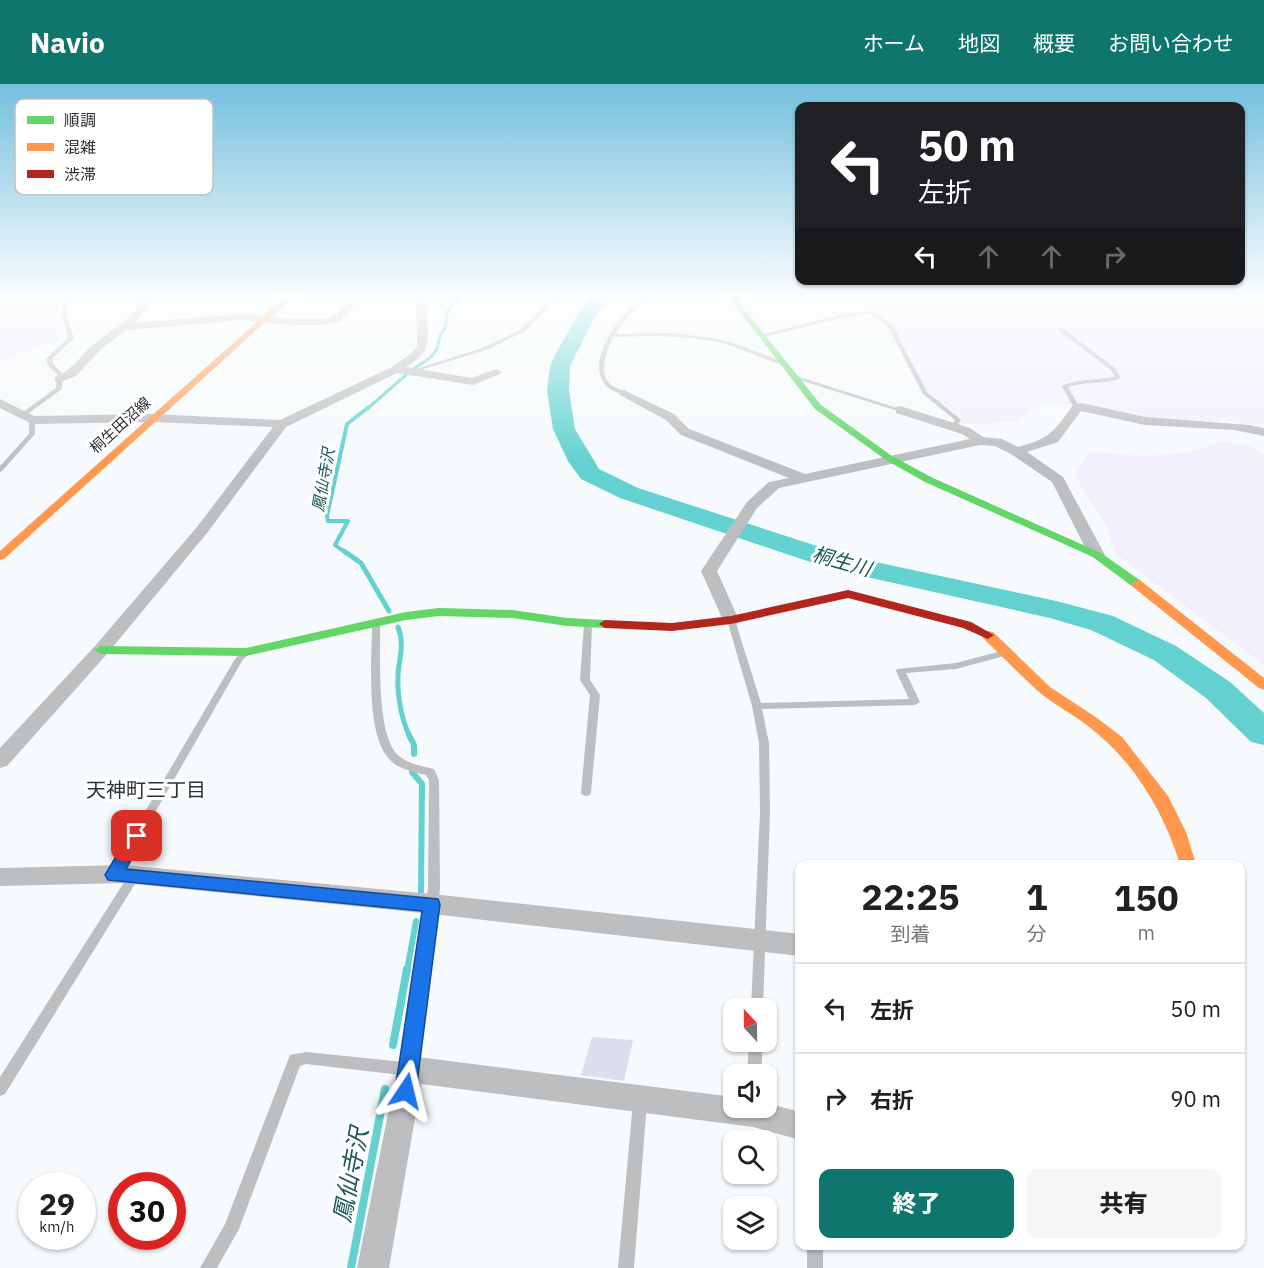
<!DOCTYPE html>
<html lang="ja">
<meta charset="utf-8">
<style>
:root{--surface:#fff;--page:#f6f6f6;--text:#202124;--muted:#757577;--line:#e0e0e0;--accent:#0f766e}
body{margin:0;font-family:"IBM Plex Sans","Noto Sans JP",sans-serif;background:var(--page);color:var(--text);height:100vh;display:flex;flex-direction:column;font-size:22px;white-space:nowrap}
*{box-sizing:border-box;margin:0}
p{font-size:20px;color:var(--muted)}
.icon{flex:none;width:33px;height:33px;fill:none;stroke:currentColor;stroke-width:2;stroke-linecap:round;stroke-linejoin:round}
.map{position:relative;flex:1;overflow:hidden}
.panel{position:absolute;left:795px;top:776px;width:450px;height:390px;display:flex;flex-direction:column;background:var(--surface);border-radius:12px;box-shadow:0 2px 4px #0004}
.panel>*{flex:none}
.top-card{position:absolute;left:795px;top:18px;width:450px;height:183px;border-radius:12px;box-shadow:0 2px 4px #0004;background:#202124;color:#fff;overflow:hidden}
.needle{width:39px;rotate:338deg}
.tools{position:absolute;left:723px;top:914px;display:grid;gap:12px}
.tools a{display:grid;place-items:center;width:54px;height:54px;border-radius:12px;background:var(--surface);box-shadow:0 2px 4px #0004;font-size:30px}
.speed{position:absolute;left:18px;top:1088px;display:flex;gap:12px;font-size:30px;font-weight:700;text-align:center}
.speed>*{display:grid;place-content:center;width:78px;height:78px;border-radius:50%;background:var(--surface);box-shadow:0 2px 4px #0004;line-height:1}
.speed small{font-size:15px;font-weight:400}
.speed .limit{border:9px solid #d22;background:#fff;color:#111}
.pin{position:absolute;display:grid;place-items:center;width:51px;height:51px;color:#fff;margin:-26px;border-radius:12px;box-shadow:0 3px 9px #0006}
.me{position:absolute;width:66px;margin:-33px;rotate:10deg;stroke-linejoin:round;filter:drop-shadow(0 0 4px #0008)}
.turn{display:flex;align-items:center;gap:21px;height:126px;padding:0 24px;font-size:27px}
.turn .icon{width:78px;height:78px;stroke-width:2.5}
.turn b{display:block;font-size:42px;line-height:51px}
.lanes{display:flex;align-items:center;height:57px;padding:0 24px;background:#0003;justify-content:center;gap:30px;direction:ltr}
.lanes .off{opacity:.35}
.eta{display:flex;justify-content:space-evenly;align-items:center;height:102px;text-align:center}
.eta b{font-size:36px;font-weight:800;line-height:42px}
.action{display:flex;gap:12px;margin-top:auto;padding:12px 24px}
.action a{flex:1;height:69px;border-radius:12px;background:var(--accent);color:#fff;font-size:24px;font-weight:800;line-height:69px;text-align:center}
.action a+a{background:var(--page);color:var(--text)}
ul{padding:0;list-style:none}
li{display:flex;align-items:center;gap:18px;height:90px;padding:0 24px;border-top:2px solid var(--line)}
li div{flex:1}
li b{display:block;font-size:22px}
li em{font-style:normal}
header{display:flex;align-items:center;gap:36px;box-sizing:border-box;height:84px;padding:0 30px;background:var(--accent);color:#fff}
header strong{font-size:28px}
nav{display:flex;gap:33px;margin-inline-start:auto;font-size:21px}
.map>svg:first-child{display:block}
.green{fill:#f3effc}
.lines{fill:none;stroke-linecap:round;stroke-linejoin:round}
.stream-far4{stroke:#63d1d0;stroke-width:3}
.stream-far3{stroke:#63d1d0;stroke-width:4}
.stream-far2{stroke:#63d1d0;stroke-width:5}
.stream-far1{stroke:#63d1d0;stroke-width:6}
.stream{stroke:#63d1d0;stroke-width:8}
.river{fill:#63d1d0;fill-rule:evenodd}
.building{fill:#dbdeec}
.lane{fill:#bcbec0;fill-rule:evenodd}
.street{fill:#bcbec0;fill-rule:evenodd}
.fast{fill:#63d668;fill-rule:evenodd}
.slow{fill:#ff974d;fill-rule:evenodd}
.jam{fill:#b3261e;fill-rule:evenodd}
.route{fill:#1a73e8;stroke:#114b97;stroke-width:1.5}
.labels{text-anchor:middle;dominant-baseline:central;stroke-width:6;stroke-linejoin:round;paint-order:stroke}
.far-street-label{font-size:15px;fill:#2a2d31;stroke:#fff}
.far-water-label{font-size:16px;font-style:italic;fill:#1e5857;stroke:#fff}
.water-label{font-size:20px;font-style:italic;fill:#1e5857;stroke:#fff}
.neighbourhood-label{font-size:20px;fill:#2c3339;stroke:#fff}
.near-water-label{font-size:24px;font-style:italic;fill:#1e5857;stroke:#fff}
.key{fill:#fff;stroke:#bfc0c1;stroke-width:1.5}
.key-label{font-size:16px;fill:#2a2d31}
</style>
<header>
<strong>Navio</strong>
<nav><a>ホーム</a><a>地図</a><a>概要</a><a>お問い合わせ</a></nav>
</header>
<div class="map">
<svg width="1264" height="1184" viewBox="0 0 1264 1184">
<rect width="100%" height="100%" fill="#f7fafc"/>
<g class="green">
<polygon points="0,211 58,211 53,225 58,257 0,277"/>
<path d="M853,211h411v131l-35,-5 -74,2 -58,-16 -51,-5 -31,20 -51,2c-11,-13 -27,-21 -38,-35 -9,-11 -12,-24 -18,-38 -12,-28 -30,-39 -55,-56z"/>
<polygon points="1220,358 1246,360 1264,371 1264,581 1116,470 1107,443 1075,392 1089,368 1144,372 1189,369"/>
</g>
<g class="lines">
<g class="stream-far4">
<polyline points="415,284 431,273 437,265 440,251 445,244 447,228 458,216 458,211 428,213 426,211"/>
<polyline points="367,325 406,291"/>
</g>
<polyline class="stream-far3" points="346,469 335,461 348,437 328,437 327,432 347,340 369,323"/>
<g class="stream-far2">
<polyline points="344,467 361,479 389,527"/>
<path d="M398,543c7,17 1,31 0,48 -1,19 3,44 12,62"/>
</g>
<g class="stream-far1">
<polyline points="409,651 414,661 414,670"/>
<polyline points="412,688 422,700 421,808"/>
<polyline points="407,887 416,837"/>
</g>
<g class="stream">
<polyline points="393,961 407,885"/>
<polyline points="351,1184 385,1005"/>
</g>
<polygon class="river" points="594,211 612,211 596,231 570,282 569,307 575,345 599,385 638,404 848,472 1056,517 1113,532 1176,562 1230,598 1264,629 1264,661 1251,658 1206,614 1154,576 1091,546 1050,534 831,485 620,414 581,395 568,377 553,345 547,307 550,282 556,269 579,229"/>
</g>
<polygon class="building" points="592,953 633,956 624,997 581,991"/>
<g class="lines">
<g class="lane">
<polygon points="63,211 67,211 67,233 74,254 52,275 54,281 63,290 62,305 26,331 22,331 22,329 56,304 57,290 49,283 46,275 68,254 63,233"/>
<polygon points="557,211 561,211 524,248 486,266 411,289 406,288 482,264 520,246"/>
<path d="M645,211h4l-22,23 -12,16 55,-1 43,5 23,6 51,19 -3,2c-20,-5 -38,-15 -58,-21 -37,-9 -75,-8 -113,-7 -6,13 -15,35 -3,47 5,4 12,6 17,9l-3,2c-7,-3 -16,-5 -20,-12 -13,-16 3,-48 14,-61 8,-10 18,-18 27,-27z"/>
<path d="M874,227l19,15 34,66 33,27 1,1 -5,8 -5,-1 4,-7 -32,-26 -35,-67 -17,-13c-37,2 -72,16 -109,23l-3,-2 85,-21z"/>
<path d="M1058,244h4l53,40 6,10c-16,7 -36,3 -53,9l12,21 -3,2 -3,-2 -12,-22 1,-1 15,-4 37,-4 -4,-7 -53,-40z"/>
<polygon points="793,292 797,292 903,326 898,327 793,294"/>
<polygon points="32,334 35,336 35,350 2,387 0,388 0,382 29,350 29,336"/>
<polygon points="731,533 735,536 761,619 909,615 896,587 897,585 956,579 1005,566 1009,569 1008,571 956,585 906,589 920,618 915,621 762,625 769,659 770,728 763,924 751,924 760,728 759,659 752,622 727,536"/>
<path d="M376,536l4,3c1,30 -5,113 19,133 9,8 23,10 35,13l5,11 1,108 -23,181 -2,5 -5,2 -104,-12 -6,2 -61,163 -22,39h-17l25,-44 65,-169 16,-3 98,10 24,-174 1,-108 -3,-5c-13,-3 -28,-6 -37,-16 -24,-26 -17,-102 -17,-136z"/>
<polygon points="588,537 592,540 590,596 600,611 591,708 590,711 586,712 582,711 581,708 590,611 580,596 584,540"/>
<polygon points="246,565 250,568 242,577 118,793 114,795 110,793 108,790 110,787 235,575 243,566"/>
<polygon points="134,787 138,789 140,792 138,795 5,1010 0,1012 0,993 130,789"/>
<polygon points="749,957 763,957 761,990 747,990"/>
<polygon points="640,1011 645,1013 647,1018 634,1184 618,1184 633,1018 635,1013"/>
<rect x="807" y="1161" width="16" height="23"/>
</g>
<g class="street">
<path d="M139,211h10l3,6 -17,22 107,-9 51,5h30l10,-2 15,-15 8,2 -16,17 -17,4h-30l-51,-5 -115,10 -25,18 -26,28 -13,5h-8v-4c18,-7 25,-21 39,-33 17,-14 36,-23 48,-43z"/>
<path d="M411,211h10c5,10 10,41 5,52 -3,10 -13,15 -20,20l66,11 24,-9 6,3 -2,2 -27,11 -76,-12 -111,54 -79,106 -100,121 -100,112 -7,2v-20l95,-102 102,-119 76,-100 -121,-5 -120,2 -32,-16v-9l34,17 118,-2 128,6 112,-53 20,-14 5,-7v-15l-1,-27z"/>
<path d="M624,306l50,24 15,15 116,45 165,-35 -8,-5 -66,-21v-6l4,-1 70,22 13,9 19,2 16,8c31,-8 37,-16 55,-42l9,-2 63,14 104,8 15,3v8l-30,-6 -89,-5 -64,-14 -23,31 -31,10 36,25 42,78 -8,5 -8,-5 -37,-73 -41,-28 -16,-8 -15,-1 -201,43 -22,20 -40,63 22,49 -2,4h-12l-2,-4 -22,-49 46,-69 22,-20 20,-4 -108,-43 -15,-15 -46,-25 -2,-2z"/>
<polygon points="124,781 432,810 800,850 800,872 432,830 124,799 0,802 0,784"/>
<polygon points="410,972 734,1013 734,1023 766,1023 766,1019 800,1028 800,1056 753,1043 421,1000 389,1184 357,1184 397,985 400,976"/>
</g>
<g class="fast">
<polygon points="727,211 733,211 821,321 892,372 933,394 1101,469 1141,497 1143,500 1141,503 1133,503 1093,473 925,398 886,376 815,325"/>
<polygon points="439,524 513,526 567,534 605,536 611,540 605,544 567,542 513,534 439,532 406,536 246,572 101,570 94,566 101,562 246,564 406,528"/>
</g>
<g class="slow">
<polygon points="287,211 295,211 4,475 0,476 0,467"/>
<polygon points="1137,496 1141,497 1264,594 1264,606 1259,604 1133,503 1131,500"/>
<path d="M988,547l5,1 57,55 47,31 25,19 46,59 18,36 10,32h-16c-17,-54 -47,-104 -92,-138 -15,-12 -34,-21 -49,-34 -19,-17 -37,-36 -56,-54l-1,-3 1,-3z"/>
</g>
<polygon class="jam" points="848,506 971,538 994,551 988,555 963,544 848,514 731,540 672,547 605,544 599,540 605,536 672,539 731,532"/>
</g>
<linearGradient id="sky" x2="0" y2="1"><stop stop-color="#73c0de"/><stop offset="0.56" stop-color="#fbfdfe"/><stop offset="1" stop-color="#fbfdfe" stop-opacity="0"/></linearGradient>
<rect width="1264" height="377" fill="url(#sky)"/>
<polygon class="route" points="137,745 142,747 145,752 126,785 438,815 440,820 416,1007 413,1015 406,1018 398,1015 395,1007 422,827 108,796 105,791 108,786 131,747"/>
<g class="labels">
<g class="far-street-label">
<text transform="translate(120 341) rotate(-42)">桐生田沼線</text>
</g>
<g class="far-water-label">
<text transform="translate(323 396) rotate(-80)">鳳仙寺沢</text>
</g>
<g class="water-label">
<text transform="translate(842 477) rotate(16)">桐生川</text>
</g>
<g class="neighbourhood-label">
<text x="146" y="705">天神町三丁目</text>
</g>
<g class="near-water-label">
<text transform="translate(350 1091) rotate(-79)">鳳仙寺沢</text>
</g>
</g>
<rect x="15" y="15" width="198" height="96" rx="9" class="key"/>
<rect x="27" y="32" width="27" height="8" fill="#63d668"/>
<rect x="27" y="59" width="27" height="8" fill="#ff974d"/>
<rect x="27" y="86" width="27" height="8" fill="#b3261e"/>
<g class="key-label">
<text x="64" y="42">順調</text>
<text x="64" y="69">混雑</text>
<text x="64" y="96">渋滞</text>
</g>
</svg>
<div class="tools">
<a><svg class="needle" viewBox="-14 -14 28 28"><path d="M0-13l5 13h-10z" fill="#e53935"/><path d="M0 13l5-13h-10z" fill="#757577"/></svg></a>
<a><svg class="icon" aria-label="sound" viewBox="0 0 24 24"><path d="M4 9h4l5-4v14l-5-4H4zM17 9q2 3 0 6"/></svg></a>
<a><svg class="icon" aria-label="search" viewBox="0 0 24 24"><circle cx="10" cy="10" r="6"/><path d="M15 15l6 6"/></svg></a>
<a><svg class="icon" aria-label="layers" viewBox="0 0 24 24"><path d="M12 4l9 5-9 5-9-5zM3 14l9 5 9-5"/></svg></a>
</div>
<div class="speed"><div>29<small>km/h</small></div><div class="limit">30</div></div>
<div class="pin" style="left:137px;top:752px;background:#d93025"><svg class="icon" aria-label="arrive" viewBox="0 0 24 24"><path d="M6 21V4h12l-3 4 3 4H6"/></svg></div>
<svg class="me" style="left:406px;top:1007px" viewBox="-20 -20 40 40"><path d="M0-17L14 15 0 8-14 15z" fill="#1a73e8" stroke="#fff" stroke-width="4"/></svg>
<div class="top-card">
<div class="turn"><svg class="icon" aria-label="left" viewBox="0 0 24 24"><path d="M17 20v-9H6M10 6l-5 5 5 5"/></svg><div><b>50 m</b>左折</div></div>
<div class="lanes"><svg class="icon" aria-label="left" viewBox="0 0 24 24"><path d="M17 20v-9H6M10 6l-5 5 5 5"/></svg><svg class="icon off" aria-label="ahead" viewBox="0 0 24 24"><path d="M12 20V5M6 11l6-6 6 6"/></svg><svg class="icon off" aria-label="ahead" viewBox="0 0 24 24"><path d="M12 20V5M6 11l6-6 6 6"/></svg><svg class="icon off" aria-label="right" viewBox="0 0 24 24"><path d="M7 20v-9h11M14 6l5 5-5 5"/></svg></div>
</div>
<section class="panel">
<div class="eta">
<div><b>22:25</b><p>到着</p></div>
<div><b>1</b><p>分</p></div>
<div><b>150</b><p>m</p></div>
</div>
<ul>
<li><svg class="icon" aria-label="left" viewBox="0 0 24 24"><path d="M17 20v-9H6M10 6l-5 5 5 5"/></svg><div><b>左折</b></div><em>50 m</em></li>
<li><svg class="icon" aria-label="right" viewBox="0 0 24 24"><path d="M7 20v-9h11M14 6l5 5-5 5"/></svg><div><b>右折</b></div><em>90 m</em></li>
</ul>
<div class="action"><a>終了</a><a>共有</a></div>
</section>
</div>
